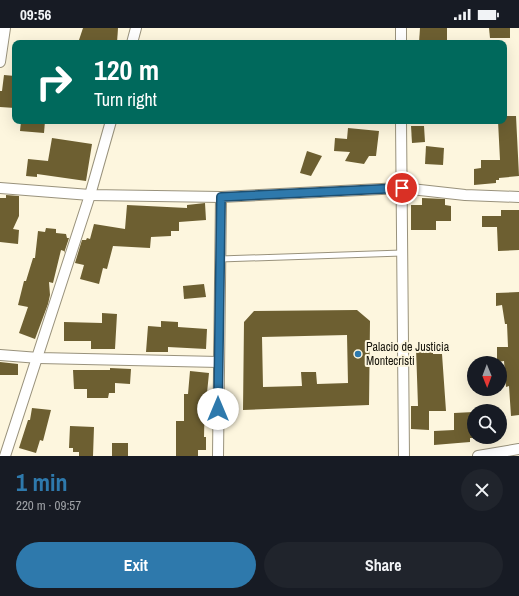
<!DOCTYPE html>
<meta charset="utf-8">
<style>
:root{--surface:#171b24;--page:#20242c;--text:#f1f3f6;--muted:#9ea1a6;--accent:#2e79ac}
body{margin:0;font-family:"Archivo Narrow",sans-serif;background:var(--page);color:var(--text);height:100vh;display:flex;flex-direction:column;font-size:15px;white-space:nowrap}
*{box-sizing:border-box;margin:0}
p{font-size:13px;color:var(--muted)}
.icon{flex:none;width:22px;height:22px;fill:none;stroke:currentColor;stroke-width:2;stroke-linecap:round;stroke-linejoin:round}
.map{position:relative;height:428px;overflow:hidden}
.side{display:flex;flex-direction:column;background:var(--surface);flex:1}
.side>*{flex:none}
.banner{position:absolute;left:12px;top:12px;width:495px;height:84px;border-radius:8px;box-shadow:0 4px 16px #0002;background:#00695c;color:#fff;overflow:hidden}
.needle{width:26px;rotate:179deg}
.buttons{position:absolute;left:467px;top:328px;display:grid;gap:8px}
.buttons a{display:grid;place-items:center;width:40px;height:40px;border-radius:50%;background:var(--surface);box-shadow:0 4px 16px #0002;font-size:20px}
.pin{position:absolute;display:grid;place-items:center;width:34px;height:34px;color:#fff;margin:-17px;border:2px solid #fff;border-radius:50%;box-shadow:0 1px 4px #0007}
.me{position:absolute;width:44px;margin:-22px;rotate:0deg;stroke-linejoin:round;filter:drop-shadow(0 0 3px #0008)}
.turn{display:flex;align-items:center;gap:14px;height:84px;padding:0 16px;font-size:18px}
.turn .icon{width:52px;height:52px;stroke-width:2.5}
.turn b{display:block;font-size:28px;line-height:34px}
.round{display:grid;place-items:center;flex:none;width:42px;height:42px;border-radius:21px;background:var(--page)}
.overview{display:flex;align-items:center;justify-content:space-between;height:68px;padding:0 16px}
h1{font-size:24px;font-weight:800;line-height:30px;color:var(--accent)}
.action{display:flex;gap:8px;margin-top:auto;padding:8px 16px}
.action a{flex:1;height:46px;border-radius:24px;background:var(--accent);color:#fff;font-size:16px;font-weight:800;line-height:46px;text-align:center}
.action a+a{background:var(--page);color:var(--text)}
.status{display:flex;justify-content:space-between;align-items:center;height:28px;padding:0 20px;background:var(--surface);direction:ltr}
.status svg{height:11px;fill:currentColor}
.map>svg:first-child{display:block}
.building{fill:#6d5f31;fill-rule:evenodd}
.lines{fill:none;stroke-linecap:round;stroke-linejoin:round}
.service-casing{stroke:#99927c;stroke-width:7}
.minor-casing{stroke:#99927c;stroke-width:12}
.service{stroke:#fff;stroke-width:5}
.minor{stroke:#fff;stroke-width:10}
.route-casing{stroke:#1e4f70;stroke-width:10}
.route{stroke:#2e79ac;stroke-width:7}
.poi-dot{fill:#2e79ac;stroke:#fdf6de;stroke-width:1.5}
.labels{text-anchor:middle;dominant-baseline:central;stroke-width:4;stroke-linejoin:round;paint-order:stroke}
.poi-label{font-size:12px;fill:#17150c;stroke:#fdf6de;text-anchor:start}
</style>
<div class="status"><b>09:56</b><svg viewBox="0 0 49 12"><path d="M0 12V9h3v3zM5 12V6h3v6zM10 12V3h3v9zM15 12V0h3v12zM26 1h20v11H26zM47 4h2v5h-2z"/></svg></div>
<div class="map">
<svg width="519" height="428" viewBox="0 0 519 428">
<rect width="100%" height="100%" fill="#fdf6de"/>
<g class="building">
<polygon points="83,0 118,0 117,15 78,15"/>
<polygon points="420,0 447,0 447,15 419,15"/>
<polygon points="489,0 510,0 510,10 490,10"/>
<polygon points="4,47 15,48 15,80 0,79 0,63 2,63"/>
<polygon points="504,88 516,88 519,148 499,150 499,152 496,152 496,155 474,157 474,141 481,140 481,132 500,132 498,93 504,93"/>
<polygon points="21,93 45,93 44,105 20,103"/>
<polygon points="411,98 424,98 425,114 412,115"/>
<polygon points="348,100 379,103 376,128 369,128 364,136 345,133 350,124 334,123 335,110 347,111"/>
<polygon points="52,110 92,116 86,153 37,146 37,149 26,148 28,131 48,133"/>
<polygon points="426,118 444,120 443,137 425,136"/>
<polygon points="307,123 322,128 311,148 300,145"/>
<polygon points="6,167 19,168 19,188 13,201 19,202 18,216 0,214 0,170 6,170"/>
<polygon points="422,170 445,171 445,177 451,178 451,193 436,193 436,202 411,202 411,177 422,177"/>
<polygon points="205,175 206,192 179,194 179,203 171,203 171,208 151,209 150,220 113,218 107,241 103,240 99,256 80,251 84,237 75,235 82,212 86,212 87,210 90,211 94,196 125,201 127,177 187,180 187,177"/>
<polygon points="501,182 519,182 519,222 498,223 497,199 482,199 482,188 501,188"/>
<polygon points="46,200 56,201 56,205 66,206 67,210 69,210 64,225 64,223 61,222 53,255 49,254 50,267 48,276 35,311 19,305 28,279 18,277 24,253 26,253 33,230 35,230 38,203 45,204"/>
<polygon points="204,256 206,269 184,271 183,258"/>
<polygon points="519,264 519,387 511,388 509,358 506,359 504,333 497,334 497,319 508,319 507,296 505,296 502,277 496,278 496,265"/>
<path d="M357,282l13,11 -1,84 -126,5 1,-88 10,-11zM347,307l1,48 -31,1 -1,-12h-15l1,14 -39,1 -1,-50z"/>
<polygon points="102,285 117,286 115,321 91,321 91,313 64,313 64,294 102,295"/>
<polygon points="161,293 178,294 178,299 207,301 206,321 168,319 168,324 146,324 148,298 161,299"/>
<polygon points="416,320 433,320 433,326 442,326 446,383 429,383 429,402 411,401 411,378 418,378"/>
<polygon points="0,334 18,336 18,347 0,347"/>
<polygon points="110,340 131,341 130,356 115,355 115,365 109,365 108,370 87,370 87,361 74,361 73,342 110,342"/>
<polygon points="190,343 209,345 207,365 205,365 204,409 206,409 206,422 198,422 198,428 176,428 176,393 184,393 184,366 188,366"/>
<polygon points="32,380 51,382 43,413 40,412 36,425 19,420 28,392 30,392"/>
<polygon points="474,384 474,410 470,410 470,414 434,417 434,403 454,402 454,385"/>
<polygon points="70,398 94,399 93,428 79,428 79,424 73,424 73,420 69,420"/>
<rect x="112" y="415" width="16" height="13"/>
</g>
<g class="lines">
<g class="service-casing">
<polyline id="service" points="220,231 402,225"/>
</g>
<g class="minor-casing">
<g id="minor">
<polyline points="401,0 401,15"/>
<polyline points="132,15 136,0"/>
<polyline points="0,34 5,0"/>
<polyline points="401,93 404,428"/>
<polyline points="0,160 90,167 221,169 402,160 465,167 519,169"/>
<polyline points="0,327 39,330 219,334"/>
<polyline points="5,428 90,167 111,93"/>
<polyline points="218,428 221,169"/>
<polyline points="478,428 519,421"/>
</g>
</g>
<use href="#service" class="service"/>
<use href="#minor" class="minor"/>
</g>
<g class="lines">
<g class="route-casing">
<polyline id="route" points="218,381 221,169 402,160"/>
</g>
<use href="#route" class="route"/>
</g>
<circle class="poi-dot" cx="358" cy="326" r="4"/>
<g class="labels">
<g class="poi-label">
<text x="366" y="319">Palacio de Justicia<tspan x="366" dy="14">Montecristi</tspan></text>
</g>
</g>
</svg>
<div class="buttons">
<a><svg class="needle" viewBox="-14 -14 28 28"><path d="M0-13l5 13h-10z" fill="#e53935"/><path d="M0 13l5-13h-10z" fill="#9ea1a6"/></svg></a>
<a><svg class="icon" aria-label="search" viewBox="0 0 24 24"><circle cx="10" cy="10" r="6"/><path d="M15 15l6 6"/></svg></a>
</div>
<div class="pin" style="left:402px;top:160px;background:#d93025"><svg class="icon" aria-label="arrive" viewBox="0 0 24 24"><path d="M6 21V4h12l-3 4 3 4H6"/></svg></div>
<svg class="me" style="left:218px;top:381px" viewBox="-20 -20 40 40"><circle r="19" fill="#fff"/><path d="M0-13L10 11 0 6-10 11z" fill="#2e79ac"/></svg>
<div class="banner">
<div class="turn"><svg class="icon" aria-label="right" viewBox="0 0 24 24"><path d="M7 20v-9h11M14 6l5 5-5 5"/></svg><div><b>120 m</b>Turn right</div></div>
</div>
</div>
<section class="side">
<div class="overview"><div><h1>1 min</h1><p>220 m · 09:57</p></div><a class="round"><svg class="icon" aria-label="close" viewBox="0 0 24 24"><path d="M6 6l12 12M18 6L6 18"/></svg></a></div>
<div class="action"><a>Exit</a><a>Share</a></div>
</section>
